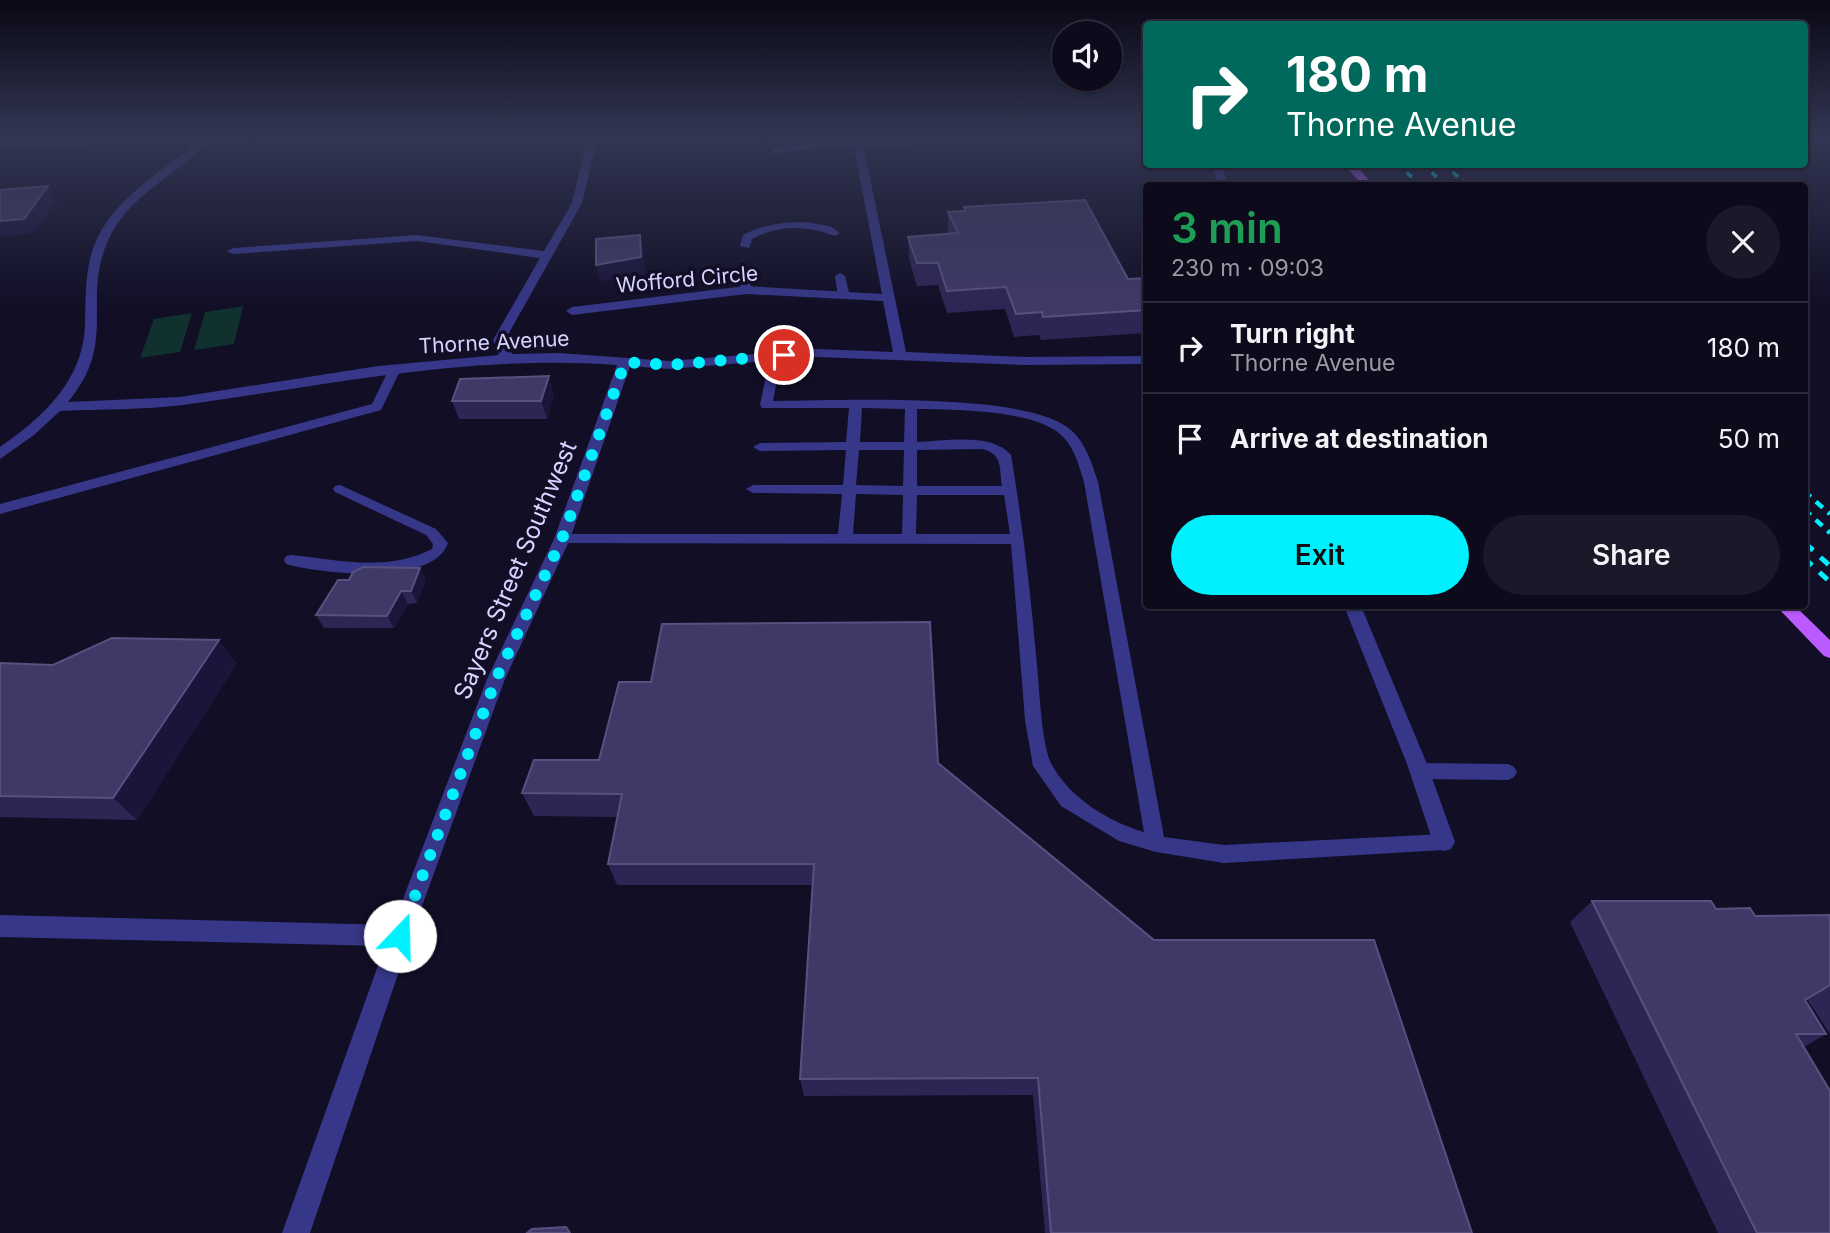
<!DOCTYPE html>
<meta charset="utf-8">
<style>
:root{--surface:#0d0a1c;--page:#1b1829;--text:#f1f3f6;--muted:#9a9aa3;--line:#2d2b3b;--accent:#00f0fe}
body{margin:0;font-family:Inter,sans-serif;background:var(--page);color:var(--text);height:100vh;display:flex;flex-direction:column;font-size:26px;white-space:nowrap}
*{box-sizing:border-box;margin:0}
p{font-size:23px;color:var(--muted)}
.icon{flex:none;width:38px;height:38px;fill:none;stroke:currentColor;stroke-width:2;stroke-linecap:round;stroke-linejoin:round}
.map{position:relative;flex:1;overflow:hidden}
.panel{position:absolute;left:1143px;top:182px;width:665px;height:427px;display:flex;flex-direction:column;background:var(--surface);border-radius:7px;box-shadow:0 2px 5px #0004,0 0 0 2px var(--line)}
.panel>*{flex:none}
.banner{position:absolute;left:1143px;top:21px;width:665px;height:147px;border-radius:7px;box-shadow:0 2px 5px #0004,0 0 0 2px var(--line);background:#00695c;color:#fff;overflow:hidden}
.fabs{position:absolute;left:1052px;top:21px;display:grid;gap:14px}
.fabs a{display:grid;place-items:center;width:70px;height:70px;border-radius:50%;background:var(--surface);box-shadow:0 2px 5px #0004,0 0 0 2px var(--line);font-size:35px}
.pin{position:absolute;display:grid;place-items:center;width:60px;height:60px;color:#fff;margin:-30px;border:4px solid #fff;border-radius:50%;box-shadow:0 2px 7px #0007}
.me{position:absolute;width:77px;margin:-38px;rotate:21deg;stroke-linejoin:round;filter:drop-shadow(0 0 5px #0008)}
.turn{display:flex;align-items:center;gap:24px;height:147px;padding:0 28px;font-size:32px}
.turn .icon{width:91px;height:91px;stroke-width:2.5}
.turn b{display:block;font-size:49px;line-height:60px}
.round{display:grid;place-items:center;flex:none;width:74px;height:74px;border-radius:37px;background:var(--page)}
.head{display:flex;align-items:center;justify-content:space-between;height:119px;padding:0 28px}
h1{font-size:42px;font-weight:600;line-height:52px;color:#1e9e55}
.primary-button{display:flex;gap:14px;margin-top:auto;padding:14px 28px}
.primary-button a{flex:1;height:80px;border-radius:42px;background:var(--accent);color:#111;font-size:28px;font-weight:600;line-height:80px;text-align:center}
.primary-button a+a{background:var(--page);color:var(--text)}
ul{padding:0;list-style:none}
li{display:flex;align-items:center;gap:21px;height:91px;padding:0 28px;border-top:2px solid var(--line)}
li div{flex:1}
li b{display:block;font-size:26px}
li em{font-style:normal}
.map>svg:first-child{display:block}
.green{fill:#10312e}
.lines{fill:none;stroke-linecap:round;stroke-linejoin:round}
.service{fill:#363788;fill-rule:evenodd}
.minor{fill:#363788;fill-rule:evenodd}
.primary{fill:#ba5aff;fill-rule:evenodd}
.rail-far2{stroke:#00f0fe;stroke-width:3.5;stroke-dasharray:7 5;stroke-linecap:butt}
.rail-far1{stroke:#00f0fe;stroke-width:4.5;stroke-dasharray:9 7;stroke-linecap:butt}
.rail{stroke:#00f0fe;stroke-width:5;stroke-dasharray:11 10;stroke-linecap:butt}
.wall{fill:#2d2655}
.shaded-wall{fill:#1a153a}
.building{fill:#3f3967;stroke:#57517f;stroke-width:2}
.route{stroke:#00f0fe;stroke-width:12;stroke-dasharray:0 21.6}
.labels{text-anchor:middle;dominant-baseline:central;stroke-width:7;stroke-linejoin:round;paint-order:stroke}
.far-street-label{font-size:21px;fill:#d6d3ff;stroke:#110e26}
.street-label{font-size:24px;fill:#d6d3ff;stroke:#110e26}
</style>
<div class="map">
<svg width="1830" height="1233" viewBox="0 0 1830 1233">
<rect width="100%" height="100%" fill="#110e26"/>
<g class="green">
<polygon points="243,306 234,344 194,350 205,312"/>
<polygon points="192,313 180,352 140,358 154,319"/>
</g>
<g class="lines">
<g class="service">
<polygon points="1120,137 1128,137 1129,139 1125,142"/>
<polygon points="837,141 863,147 859,150 837,147 775,153 771,150 775,147"/>
<path d="M804,222l26,4 10,7 -5,3c-28,-10 -55,-12 -83,3l-3,9 -9,-2 3,-11c19,-10 39,-13 61,-13z"/>
<polygon points="744,265 749,268 751,290 746,293 741,290 739,268"/>
<polygon points="840,273 845,276 850,296 844,299 838,296 835,276"/>
<path d="M776,351l6,4 -9,46c62,0 255,-10 298,29 15,13 21,34 27,52l66,355 60,8 220,-11 7,2 3,6 -3,6 -7,2 -220,13 -68,-11 -37,-11 -58,-35 -28,-40 -8,-46 -14,-176 -454,-1 -2,-4 7,-5h276l4,-40 -89,-1 -7,-4 7,-4h90l3,-35 -86,1 -7,-4 7,-4 86,-1 3,-34h-87l-2,-3 10,-50zM862,408l43,1 -1,33h-44zM917,409c37,1 122,0 147,29 11,11 15,29 20,44l60,350c-35,-10 -74,-34 -92,-67 -11,-18 -13,-86 -16,-110 -6,-68 -14,-134 -25,-200 -19,-23 -67,-14 -94,-13zM982,449c21,5 17,18 20,37h-85v-36zM859,450h45l-1,36 -47,-1zM856,494l47,1 -1,39h-49zM917,495h87l6,39h-94z"/>
<polygon points="395,365 401,369 381,410 0,514 0,504 372,404 389,369"/>
<path d="M340,485l96,44 12,14c-14,43 -127,31 -162,21l-2,-4 2,-4 5,-1c47,5 97,17 141,-6l1,-5 -7,-9 -91,-43 -2,-3 2,-3z"/>
<polygon points="1419,763 1508,764 1514,767 1517,772 1514,777 1508,780 1419,779 1413,776 1410,771 1413,766"/>
</g>
<g class="minor">
<polygon points="117,137 174,137 169,140 0,149 0,143"/>
<path d="M202,137h11c-34,38 -86,57 -106,106 -25,59 11,99 -39,159l112,-5 198,-31 121,-11 -6,-15 47,-82 -123,-17 -184,13 -6,-3 6,-3 184,-13 127,16 28,-48 16,-66h10l-16,66 -77,137 7,14 47,-1 110,8 148,-12 76,3 -10,-51 -137,-7 -174,21 -6,-4 6,-4 174,-21 136,8 -28,-147 5,-3 75,-7h33l-5,3 -98,9 42,203 119,5 121,-1v8l-121,1 -208,-8 -148,12 -39,-3 -60,173 -65,140 -94,257 -101,297h-28l103,-287 -385,-9v-22l393,10 94,-246 67,-140 63,-174c-150,-11 -287,20 -434,40 -40,5 -82,4 -123,6l-26,24 -34,24v-12c43,-30 83,-66 85,-122 1,-32 -1,-65 16,-94 24,-41 67,-63 101,-94z"/>
<polygon points="1212,164 1222,164 1228,186 1218,186"/>
<polygon points="1344,606 1361,606 1427,764 1455,842 1451,849 1444,851 1437,849 1433,842 1407,764"/>
</g>
<g class="primary">
<polygon points="1344,164 1355,164 1374,186 1363,186"/>
<polygon points="1776,606 1795,606 1830,640 1830,658 1824,656"/>
</g>
<g class="rail-far2">
<polyline points="1398,164 1421,186"/>
<polyline points="1423,164 1446,186"/>
<polyline points="1444,164 1468,186"/>
</g>
<g class="rail-far1">
<polyline points="1804,491 1830,514"/>
<polyline points="1804,509 1830,533"/>
<polyline points="1804,542 1807,545"/>
</g>
<g class="rail">
<polyline points="1805,543 1830,566"/>
<polyline points="1804,558 1830,582"/>
</g>
</g>
<g class="wall">
<polygon points="778,137 878,137 878,140 837,138 781,144"/>
<polygon points="964,207 1128,279 1146,278 1146,333 1041,340 1039,335 1014,337 1005,309 947,313 938,285 917,286 909,259 908,237 948,234 948,212 964,211"/>
<polygon points="554,394 547,419 459,419 452,401"/>
<polygon points="426,580 417,603 408,604 394,628 324,628 316,615"/>
<polygon points="0,663 53,665 237,663 137,820 0,817"/>
<polygon points="938,763 1472,1233 1045,1233 1033,1095 804,1096 800,1079 812,885 617,885 608,864 618,817 534,816 522,793"/>
<polygon points="1592,901 1716,909 1755,916 1830,915 1830,1034 1807,999 1805,1000 1826,1034 1804,1047 1830,1233 1718,1233 1570,922"/>
</g>
<g class="shaded-wall">
<polygon points="780,137 837,137 837,138 781,144"/>
<polygon points="48,186 57,200 34,233 0,237 0,221"/>
<polygon points="640,235 644,251 645,274 600,281 596,265"/>
<polygon points="549,376 554,394 547,419 541,401"/>
<polygon points="420,568 426,580 417,603 411,591"/>
<polygon points="401,591 408,604 394,628 387,616"/>
<polygon points="219,640 237,663 137,820 113,798"/>
</g>
<g class="building">
<polygon points="48,186 24,219 0,221 0,190"/>
<polygon points="1085,200 1128,279 1146,278 1146,310 1043,317 1042,312 1016,314 1006,287 947,291 938,263 917,263 908,237 958,233 948,212 965,211 964,207"/>
<polygon points="640,235 641,257 596,265 596,239"/>
<polygon points="549,376 541,401 452,401 460,379"/>
<polygon points="363,567 420,568 411,591 401,591 387,616 316,615 338,580 349,580 353,572"/>
<polygon points="930,622 938,763 1154,940 1374,940 1472,1233 1051,1233 1038,1078 800,1079 814,864 608,864 622,794 522,793 534,760 599,760 619,682 651,682 662,624"/>
<polygon points="112,638 219,640 113,798 0,796 0,663 53,665"/>
<polygon points="1592,901 1711,901 1716,909 1750,908 1755,916 1830,915 1830,985 1805,1000 1826,1034 1796,1034 1830,1091 1830,1233 1757,1233"/>
<polygon points="566,1227 570,1233 527,1233 532,1229"/>
</g>
<linearGradient id="sky" x2="0" y2="1"><stop stop-color="#090815"/><stop offset="0.44" stop-color="#323652"/><stop offset="1" stop-color="#323652" stop-opacity="0"/></linearGradient>
<rect width="1830" height="309" fill="url(#sky)"/>
<g class="lines">
<polyline class="route" points="400,936 496,679 562,539 625,362 669,365 784,355"/>
</g>
<g class="labels">
<g class="far-street-label">
<text transform="translate(687 279) rotate(-5)">Wofford Circle</text>
<text transform="translate(494 342) rotate(-3)">Thorne Avenue</text>
</g>
<g class="street-label">
<text transform="translate(515 570) rotate(-67)">Sayers Street Southwest</text>
</g>
</g>
</svg>
<div class="fabs">
<a><svg class="icon" aria-label="sound" viewBox="0 0 24 24"><path d="M4 9h4l5-4v14l-5-4H4zM17 9q2 3 0 6"/></svg></a>
</div>
<div class="pin" style="left:784px;top:355px;background:#d93025"><svg class="icon" aria-label="arrive" viewBox="0 0 24 24"><path d="M6 21V4h12l-3 4 3 4H6"/></svg></div>
<svg class="me" style="left:400px;top:936px" viewBox="-20 -20 40 40"><circle r="19" fill="#fff"/><path d="M0-13L10 11 0 6-10 11z" fill="#00f0fe"/></svg>
<div class="banner">
<div class="turn"><svg class="icon" aria-label="right" viewBox="0 0 24 24"><path d="M7 20v-9h11M14 6l5 5-5 5"/></svg><div><b>180 m</b>Thorne Avenue</div></div>
</div>
<section class="panel">
<div class="head"><div><h1>3 min</h1><p>230 m · 09:03</p></div><a class="round"><svg class="icon" aria-label="close" viewBox="0 0 24 24"><path d="M6 6l12 12M18 6L6 18"/></svg></a></div>
<ul>
<li><svg class="icon" aria-label="right" viewBox="0 0 24 24"><path d="M7 20v-9h11M14 6l5 5-5 5"/></svg><div><b>Turn right</b><p>Thorne Avenue</p></div><em>180 m</em></li>
<li><svg class="icon" aria-label="arrive" viewBox="0 0 24 24"><path d="M6 21V4h12l-3 4 3 4H6"/></svg><div><b>Arrive at destination</b></div><em>50 m</em></li>
</ul>
<div class="primary-button"><a>Exit</a><a>Share</a></div>
</section>
</div>
